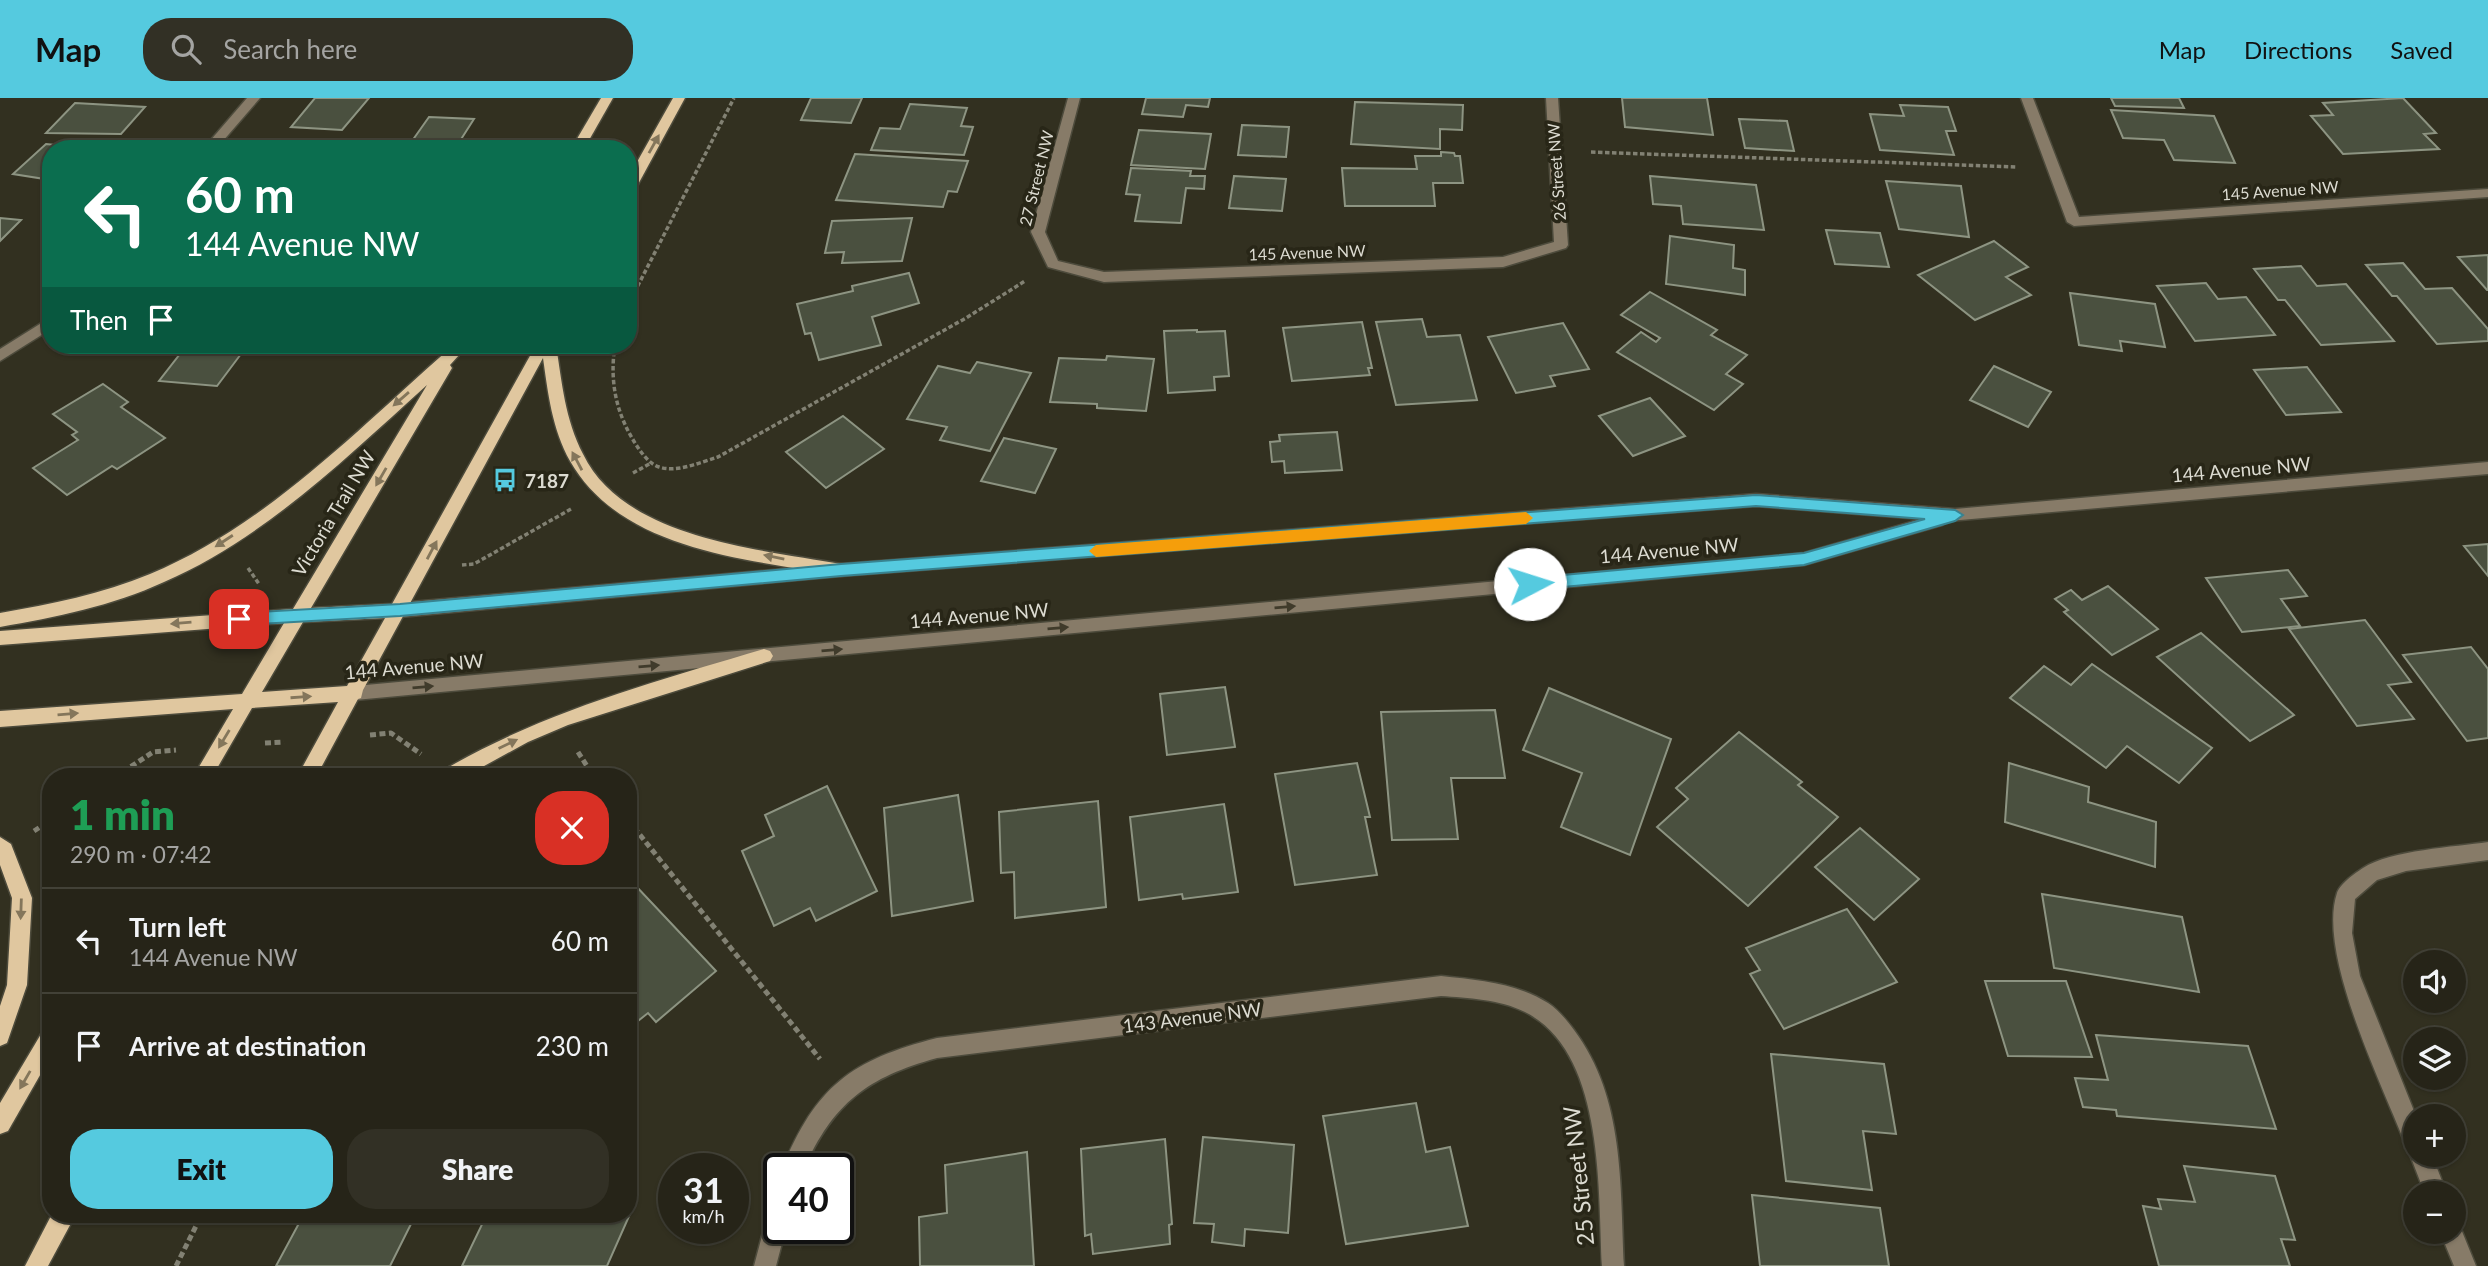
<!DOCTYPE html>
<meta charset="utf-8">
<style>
:root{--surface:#262418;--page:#323025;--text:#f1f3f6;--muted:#a4a4a2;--line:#424137;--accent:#55cadf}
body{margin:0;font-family:Lato,sans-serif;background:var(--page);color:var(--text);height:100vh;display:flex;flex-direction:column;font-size:26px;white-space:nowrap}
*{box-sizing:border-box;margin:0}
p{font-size:23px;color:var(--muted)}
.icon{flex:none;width:38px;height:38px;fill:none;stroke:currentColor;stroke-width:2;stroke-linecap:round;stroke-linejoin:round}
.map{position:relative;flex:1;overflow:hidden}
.panel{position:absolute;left:42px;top:670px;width:595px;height:455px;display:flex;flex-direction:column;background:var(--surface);border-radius:28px;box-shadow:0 2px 5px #0004,0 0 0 2px var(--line)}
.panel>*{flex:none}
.top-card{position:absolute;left:42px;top:42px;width:595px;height:214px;border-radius:28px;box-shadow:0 2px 5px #0004,0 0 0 2px var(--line);background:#0b6e4f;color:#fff;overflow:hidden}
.fabs{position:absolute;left:2403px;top:852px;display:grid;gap:14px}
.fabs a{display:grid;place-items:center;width:63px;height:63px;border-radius:50%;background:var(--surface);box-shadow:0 2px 5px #0004,0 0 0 2px var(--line);font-size:35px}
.speed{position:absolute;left:658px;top:1055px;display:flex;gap:14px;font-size:35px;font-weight:700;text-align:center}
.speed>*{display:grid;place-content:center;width:91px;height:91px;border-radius:50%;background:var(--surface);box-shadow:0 2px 5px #0004,0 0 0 2px var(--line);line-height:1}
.speed small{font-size:18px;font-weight:400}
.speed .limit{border:4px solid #111;border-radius:10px;background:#fff;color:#111}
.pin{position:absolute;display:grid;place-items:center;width:60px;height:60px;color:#fff;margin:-30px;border-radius:14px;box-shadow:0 4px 10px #0006}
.me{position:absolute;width:77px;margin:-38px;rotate:85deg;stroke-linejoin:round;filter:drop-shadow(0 0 5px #0008)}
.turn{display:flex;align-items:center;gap:24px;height:147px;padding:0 28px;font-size:32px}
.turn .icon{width:91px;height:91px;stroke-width:2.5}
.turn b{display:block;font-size:49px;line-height:60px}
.then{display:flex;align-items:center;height:66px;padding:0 28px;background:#0003;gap:14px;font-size:26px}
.round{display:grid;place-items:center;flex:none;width:74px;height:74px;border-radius:28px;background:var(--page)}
.head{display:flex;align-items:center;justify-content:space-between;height:119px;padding:0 28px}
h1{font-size:42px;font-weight:800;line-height:52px;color:#1e9e55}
.cta{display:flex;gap:14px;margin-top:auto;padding:14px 28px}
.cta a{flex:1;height:80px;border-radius:28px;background:var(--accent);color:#111;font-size:28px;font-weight:800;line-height:80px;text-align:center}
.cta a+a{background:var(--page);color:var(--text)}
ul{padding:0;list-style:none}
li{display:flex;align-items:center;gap:21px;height:105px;padding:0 28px;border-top:2px solid var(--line)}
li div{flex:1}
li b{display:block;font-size:26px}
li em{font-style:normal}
header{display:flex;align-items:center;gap:42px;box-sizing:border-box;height:98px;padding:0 35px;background:var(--accent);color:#111}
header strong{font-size:33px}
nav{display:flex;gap:38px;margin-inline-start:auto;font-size:24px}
.search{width:490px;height:63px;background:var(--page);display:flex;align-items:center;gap:18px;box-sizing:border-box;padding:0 24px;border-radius:28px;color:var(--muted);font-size:26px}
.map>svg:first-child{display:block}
.building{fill:#4a503f;stroke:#8d9482;stroke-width:2}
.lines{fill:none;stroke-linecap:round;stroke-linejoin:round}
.minor-casing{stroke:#4d4b3c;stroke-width:3}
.major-casing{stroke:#4d4b3c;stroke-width:3}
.path-far1{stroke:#828173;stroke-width:3.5;stroke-dasharray:4.5 2.5;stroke-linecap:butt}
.path{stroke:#828173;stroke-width:5;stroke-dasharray:6 3.5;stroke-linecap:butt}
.minor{fill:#877b68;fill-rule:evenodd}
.major{fill:#e0c79f;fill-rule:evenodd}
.oneway{fill:#84765b}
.oneway2{fill:#403b2b}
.route{fill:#55cadf;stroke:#378391;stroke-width:2}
.slow{fill:#f59e0b}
.labels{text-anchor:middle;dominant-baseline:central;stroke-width:7;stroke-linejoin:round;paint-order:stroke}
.far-street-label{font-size:16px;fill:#dcdbd1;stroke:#282617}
.street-label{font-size:19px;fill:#dcdbd1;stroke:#282617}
.poi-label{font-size:19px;font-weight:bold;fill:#dcdbd1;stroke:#282617;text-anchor:start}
.near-street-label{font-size:23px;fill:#dcdbd1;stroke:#282617}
</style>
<header>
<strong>Map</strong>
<div class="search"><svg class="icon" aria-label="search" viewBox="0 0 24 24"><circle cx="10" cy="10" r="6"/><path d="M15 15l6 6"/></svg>Search here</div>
<nav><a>Map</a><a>Directions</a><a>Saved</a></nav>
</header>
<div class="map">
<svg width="2488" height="1168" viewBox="0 0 2488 1168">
<rect width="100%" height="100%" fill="#323020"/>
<g class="building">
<polygon points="315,0 369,0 342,32 291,29"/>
<polygon points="811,0 862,0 851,25 801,22"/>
<polygon points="1146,0 1210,0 1208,9 1186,7 1183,19 1142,16"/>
<polygon points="1622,0 1707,0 1713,37 1625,29"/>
<polygon points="2111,0 2179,0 2184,10 2115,8"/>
<polygon points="2403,0 2436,35 2424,36 2439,51 2343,56 2311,18 2333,17 2323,5"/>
<polygon points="1355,4 1463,7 1462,32 1440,31 1440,51 1351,46"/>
<polygon points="75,5 145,9 121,36 46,35"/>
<polygon points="910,6 967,10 961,28 973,29 964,57 871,52 880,30 900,31"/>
<polygon points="1900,7 1948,9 1956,33 1946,33 1954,57 1880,52 1870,16 1904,18"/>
<polygon points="2111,12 2214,18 2235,65 2174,62 2164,42 2123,40"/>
<polygon points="429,19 474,21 458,46 412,43"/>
<polygon points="1739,21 1787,23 1794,53 1745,50"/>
<polygon points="1242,27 1289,29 1286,59 1238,57"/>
<polygon points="1139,32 1211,36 1205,71 1131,67"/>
<polygon points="46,46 85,50 51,51 51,82 13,76"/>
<polygon points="1441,54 1454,55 1455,58 1460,58 1463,85 1433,85 1435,108 1345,108 1342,70 1417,71 1415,58 1441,58"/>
<polygon points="855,56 968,63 957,94 948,93 943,109 836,102"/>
<polygon points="1131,70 1191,73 1190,78 1205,78 1204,91 1186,90 1181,125 1135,123 1140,97 1126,96"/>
<polygon points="1234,78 1286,81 1282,113 1229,110"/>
<polygon points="1650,78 1756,87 1764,132 1683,126 1681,108 1653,106"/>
<polygon points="1886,83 1961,88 1969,139 1899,131"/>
<polygon points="0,120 21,122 0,143"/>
<polygon points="912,120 902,163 842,165 844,154 825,155 832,123"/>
<polygon points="1826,132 1880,135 1889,169 1835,166"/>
<polygon points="1670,138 1734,147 1733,170 1745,172 1745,197 1666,186"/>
<polygon points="1994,143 2028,169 2006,179 2031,197 1975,222 1918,177"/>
<polygon points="2488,157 2488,192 2487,192 2458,159"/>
<polygon points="2403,165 2425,191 2452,190 2488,231 2488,243 2437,246 2397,198 2392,198 2366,167"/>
<polygon points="2301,168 2317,188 2346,186 2394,243 2321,247 2285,202 2278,202 2254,171"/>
<polygon points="909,175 919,205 872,219 881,247 819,262 811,235 805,236 797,206 853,193 852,188"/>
<polygon points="2206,185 2218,201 2246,199 2275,237 2195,243 2157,188"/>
<polygon points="1650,194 1717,232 1711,237 1747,257 1726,276 1743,286 1714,312 1617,254 1641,234 1656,244 1660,240 1621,217"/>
<polygon points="2070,195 2155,206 2165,249 2120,243 2122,253 2079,247"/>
<polygon points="1422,221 1427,239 1460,237 1477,302 1396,307 1376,224"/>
<polygon points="1362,224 1372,270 1368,270 1370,277 1292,283 1283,230"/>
<polygon points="1563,225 1589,271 1550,278 1555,288 1516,295 1488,239"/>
<polygon points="1197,232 1197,234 1225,233 1229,278 1214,279 1215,292 1168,295 1164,233"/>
<polygon points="141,247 254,247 246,257 241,256 217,288 159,283 183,252"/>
<polygon points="1107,258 1154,261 1146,313 1097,310 1097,306 1050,304 1059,260 1106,262"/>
<polygon points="977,264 1031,275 990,353 940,342 947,329 907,321 938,268 970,275"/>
<polygon points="1994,268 2051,294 2028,329 1970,302"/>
<polygon points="2307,269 2341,314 2286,317 2254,272"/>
<polygon points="103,286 128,304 121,309 165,340 117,371 112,368 67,397 33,370 78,342 72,337 77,334 53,316"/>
<polygon points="1650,300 1685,338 1633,358 1599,318"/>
<polygon points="843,318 884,351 826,390 786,354"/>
<polygon points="1337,334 1342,372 1285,375 1284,363 1272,364 1270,344 1280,343 1279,337"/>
<polygon points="1004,340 1056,351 1035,395 981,383"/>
<polygon points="2488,446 2488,478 2464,448"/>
<polygon points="2288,472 2307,498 2281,501 2300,528 2242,534 2206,480"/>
<polygon points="2108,488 2158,531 2112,557 2064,514 2068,512 2055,501 2071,492 2082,502"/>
<polygon points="2365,522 2411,584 2388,587 2414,621 2357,628 2289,531"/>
<polygon points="2201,535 2294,617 2250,643 2157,559"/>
<polygon points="2471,549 2488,571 2488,640 2467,643 2403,557"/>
<polygon points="2092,566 2212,650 2179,685 2127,648 2106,670 2010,600 2044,568 2071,587"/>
<polygon points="1225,589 1235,649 1167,657 1160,596"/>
<polygon points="1549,590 1671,641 1630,757 1561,729 1582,675 1523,652"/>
<polygon points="1495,612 1505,680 1451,680 1458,741 1392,742 1381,614"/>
<polygon points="1739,634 1802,684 1798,687 1838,719 1748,808 1657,729 1688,701 1676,690"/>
<polygon points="1357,665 1370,719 1365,719 1377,777 1295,787 1275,676"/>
<polygon points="2009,665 2089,689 2088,704 2156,724 2155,769 2005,724"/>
<polygon points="827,688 877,793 816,823 810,810 774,828 742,753 774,738 765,717"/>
<polygon points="958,697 973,803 892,818 884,710"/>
<polygon points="1098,703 1106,809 1015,820 1014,774 1001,775 999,714"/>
<polygon points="1224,706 1238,794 1183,801 1182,796 1139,802 1130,719"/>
<polygon points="1860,730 1919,781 1874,822 1815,769"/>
<polygon points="634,786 716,873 656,924 648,915 628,931 628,791"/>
<polygon points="2042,796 2182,819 2199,894 2054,870"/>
<polygon points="1847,811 1897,884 1784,931 1750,876 1760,872 1746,850"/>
<polygon points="1985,883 2066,883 2092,959 2008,958"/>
<polygon points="2096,937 2248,948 2276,1031 2117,1018 2116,1012 2083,1009 2075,980 2108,982"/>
<polygon points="1771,956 1884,966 1896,1036 1863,1033 1872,1092 1786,1083"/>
<polygon points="1416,1005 1426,1054 1450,1049 1468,1128 1346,1146 1323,1018"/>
<polygon points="1203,1039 1294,1047 1288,1135 1245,1131 1244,1148 1212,1144 1214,1126 1194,1125"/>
<polygon points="1165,1041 1172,1126 1169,1127 1170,1146 1093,1156 1091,1136 1085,1138 1081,1051"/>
<polygon points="1027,1054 1034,1168 920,1168 919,1119 947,1115 945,1067"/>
<polygon points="2184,1068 2275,1078 2295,1142 2281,1141 2290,1168 2159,1168 2143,1108 2161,1111 2158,1101 2195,1104"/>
<polygon points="1752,1097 1880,1110 1889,1168 1760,1168"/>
<polygon points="304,1116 416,1116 390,1168 276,1168"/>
<polygon points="487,1116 630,1116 607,1168 462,1168"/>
</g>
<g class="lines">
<g class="minor-casing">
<g id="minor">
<polygon points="247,0 260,0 216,51 203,51"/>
<polygon points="1068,0 1080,0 1045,134 1058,163 1104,174 1503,159 1554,144 1546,0 1558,0 1568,147 1566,150 1503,169 1104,184 1048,169 1031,134"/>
<polygon points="2021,0 2033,0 2079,119 2488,91 2488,99 2074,128 2067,124"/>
<polygon points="51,219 51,231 0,263 0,251"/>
<polygon points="2488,364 2488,376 1949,423 1942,427 1804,467 355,602 349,600 346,595 349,590 355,588 1804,455 1922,421 1756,408 841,478 400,519 394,517 392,512 394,507 400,505 841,466 1756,396 1955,411"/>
<path d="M2488,744v18l-82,11 -29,9 -22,19 -3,34 8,43 56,140 -1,39h17l15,39h-22l-15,-39 2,-4 -5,-2 -3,-8c-23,-59 -87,-188 -67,-248 3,-9 18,-20 26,-25 28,-18 92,-21 125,-26z"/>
<path d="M1441,878c37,4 76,7 107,27 11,7 19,18 26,27 51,68 46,156 50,236h-22c-4,-76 3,-214 -77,-254 -26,-13 -57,-14 -84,-16l-504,62c-69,19 -104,45 -133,111h-22c34,-83 69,-109 155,-131z"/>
<polygon points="779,1104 779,1130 786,1130 776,1168 754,1168 768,1115 771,1107"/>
<polygon points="2454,1124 2459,1126 2476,1168 2454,1168 2440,1134 2454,1134"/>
</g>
</g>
<g class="major-casing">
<g id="major">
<polygon points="601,0 613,0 584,51 571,51"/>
<polygon points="673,0 685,0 635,92 628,96 628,80"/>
<path d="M536,247h20c6,38 9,74 27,109 41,85 176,95 258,110l6,1 2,5 -2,5 -6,1c-92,-17 -219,-24 -271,-115 -18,-32 -22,-68 -27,-103l-180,332 -2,8 -3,1 -42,78h-19l41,-75 -86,6 -40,69h-19l40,-68 -233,18v-16l242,-17 42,-71 -284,22v-14l293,-22 134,-224c-80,72 -162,153 -263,197 -52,24 -108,35 -164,45v-14c51,-9 102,-19 150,-39 114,-47 206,-143 298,-224l5,-1 7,5 -10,11 2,3 -141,240 81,-4zM385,520l-38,68 -85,6 41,-70z"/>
<path d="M764,551l6,2 3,5 -3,5 -202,64 -40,17 -64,35h-25l3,-6c100,-59 211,-89 322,-122z"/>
<polygon points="0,739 11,746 32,800 27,887 7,945 0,948 0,908 7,887 12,800 0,767"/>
<polygon points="51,928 51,958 8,1033 0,1036 0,1005 44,931"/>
<polygon points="52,1116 76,1116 48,1168 25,1168"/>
</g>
</g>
<g class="path-far1">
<polyline points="1591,54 2016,69"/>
<polyline points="628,207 734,0"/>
<path d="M615,247c-6,39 2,72 24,104 5,7 11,15 20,18 18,6 42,-5 59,-10l248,-139 59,-37"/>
<polyline points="633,375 651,365"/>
<polyline points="462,467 474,466 571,411"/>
<polyline points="248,470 259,486"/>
</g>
<g class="path">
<polyline points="370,637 391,635 421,656"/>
<polyline points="265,645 284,644"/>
<polyline points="578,654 594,679"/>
<polyline points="115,679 153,654 176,652"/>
<polyline points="628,722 820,961"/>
<polyline points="34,733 51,722"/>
<polyline points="176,1168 202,1116"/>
</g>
<use href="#minor" class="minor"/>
<use href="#major" class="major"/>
</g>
<defs><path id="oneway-solid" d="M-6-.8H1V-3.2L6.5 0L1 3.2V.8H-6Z" transform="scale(1.75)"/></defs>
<g class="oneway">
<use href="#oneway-solid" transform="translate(654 46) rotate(-61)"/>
<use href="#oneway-solid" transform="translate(401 301) rotate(139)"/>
<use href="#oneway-solid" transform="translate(577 363) rotate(-118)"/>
<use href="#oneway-solid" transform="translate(381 379) rotate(120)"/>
<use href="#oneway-solid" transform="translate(224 443) rotate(147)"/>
<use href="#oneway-solid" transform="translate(432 452) rotate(-62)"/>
<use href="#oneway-solid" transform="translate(774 459) rotate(-169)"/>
<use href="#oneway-solid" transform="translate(181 525) rotate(175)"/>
<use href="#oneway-solid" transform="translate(301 599) rotate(-4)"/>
<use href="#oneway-solid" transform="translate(68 616) rotate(-5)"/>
<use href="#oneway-solid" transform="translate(224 641) rotate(121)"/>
<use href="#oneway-solid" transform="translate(508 646) rotate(-26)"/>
<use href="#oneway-solid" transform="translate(21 811) rotate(92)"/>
<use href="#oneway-solid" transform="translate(25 982) rotate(120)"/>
</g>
<g class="oneway2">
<use href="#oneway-solid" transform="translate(1285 509) rotate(-5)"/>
<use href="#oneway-solid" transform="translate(1058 530) rotate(-5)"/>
<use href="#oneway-solid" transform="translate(832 552) rotate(-5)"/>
<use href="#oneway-solid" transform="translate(649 568) rotate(-5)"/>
<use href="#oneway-solid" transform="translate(423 589) rotate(-5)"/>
</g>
<polygon class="route" points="1756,397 1955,412 1963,417 1955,423 1804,467 1530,492 1523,486 1530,480 1804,455 1925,421 1756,408 841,478 400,518 239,527 231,521 239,515 400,506 841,466"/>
<polygon class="slow" points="1526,414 1533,420 1526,426 1096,459 1089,453 1096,447"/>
<defs>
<g id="bus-bare" transform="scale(1.89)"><path d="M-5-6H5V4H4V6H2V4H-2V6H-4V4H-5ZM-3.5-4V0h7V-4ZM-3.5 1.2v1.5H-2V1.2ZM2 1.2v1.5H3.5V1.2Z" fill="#55cadf" stroke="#282617" stroke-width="2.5" paint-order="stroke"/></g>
</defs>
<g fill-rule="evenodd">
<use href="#bus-bare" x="505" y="382"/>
</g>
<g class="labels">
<g class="far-street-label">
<text transform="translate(1556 74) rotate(-94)">26 Street NW</text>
<text transform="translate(1036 80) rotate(-76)">27 Street NW</text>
<text transform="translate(2280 92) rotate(-4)">145 Avenue NW</text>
<text transform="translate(1307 154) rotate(-2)">145 Avenue NW</text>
</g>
<g class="street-label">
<text transform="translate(2241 371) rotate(-5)">144 Avenue NW</text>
<text transform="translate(333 415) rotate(-59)">Victoria Trail NW</text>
<text transform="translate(1669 452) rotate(-5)">144 Avenue NW</text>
<text transform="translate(979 517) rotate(-5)">144 Avenue NW</text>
<text transform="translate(414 568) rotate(-5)">144 Avenue NW</text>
<text transform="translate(1192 919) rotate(-7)">143 Avenue NW</text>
</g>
<g class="poi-label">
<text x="525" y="382">7187</text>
</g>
<g class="near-street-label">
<text transform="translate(1578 1078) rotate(-96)">25 Street NW</text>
</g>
</g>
</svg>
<div class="fabs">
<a><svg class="icon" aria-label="sound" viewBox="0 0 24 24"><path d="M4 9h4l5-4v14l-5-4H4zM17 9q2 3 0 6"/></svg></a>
<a><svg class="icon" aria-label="layers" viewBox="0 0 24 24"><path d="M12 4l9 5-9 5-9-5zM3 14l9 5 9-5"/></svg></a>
<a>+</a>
<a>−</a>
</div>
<div class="speed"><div>31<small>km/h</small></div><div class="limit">40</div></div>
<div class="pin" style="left:239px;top:521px;background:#d93025"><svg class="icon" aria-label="arrive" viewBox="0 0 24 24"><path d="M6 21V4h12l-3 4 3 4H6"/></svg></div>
<svg class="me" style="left:1530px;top:486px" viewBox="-20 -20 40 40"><circle r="19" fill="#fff"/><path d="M0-13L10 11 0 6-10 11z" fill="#55cadf"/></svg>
<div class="top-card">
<div class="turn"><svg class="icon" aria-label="left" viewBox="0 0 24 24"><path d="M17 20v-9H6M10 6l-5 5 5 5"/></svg><div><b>60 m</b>144 Avenue NW</div></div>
<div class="then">Then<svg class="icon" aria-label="arrive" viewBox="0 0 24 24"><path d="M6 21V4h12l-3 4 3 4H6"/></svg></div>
</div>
<section class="panel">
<div class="head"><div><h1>1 min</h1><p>290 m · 07:42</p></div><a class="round" style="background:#d93025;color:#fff"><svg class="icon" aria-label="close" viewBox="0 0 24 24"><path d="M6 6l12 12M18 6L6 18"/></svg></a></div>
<ul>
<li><svg class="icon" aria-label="left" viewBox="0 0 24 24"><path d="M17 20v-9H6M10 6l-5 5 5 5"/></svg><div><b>Turn left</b><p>144 Avenue NW</p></div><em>60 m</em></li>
<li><svg class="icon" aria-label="arrive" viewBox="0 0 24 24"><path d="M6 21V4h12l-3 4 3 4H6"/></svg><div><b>Arrive at destination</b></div><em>230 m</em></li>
</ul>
<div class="cta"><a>Exit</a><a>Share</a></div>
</section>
</div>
